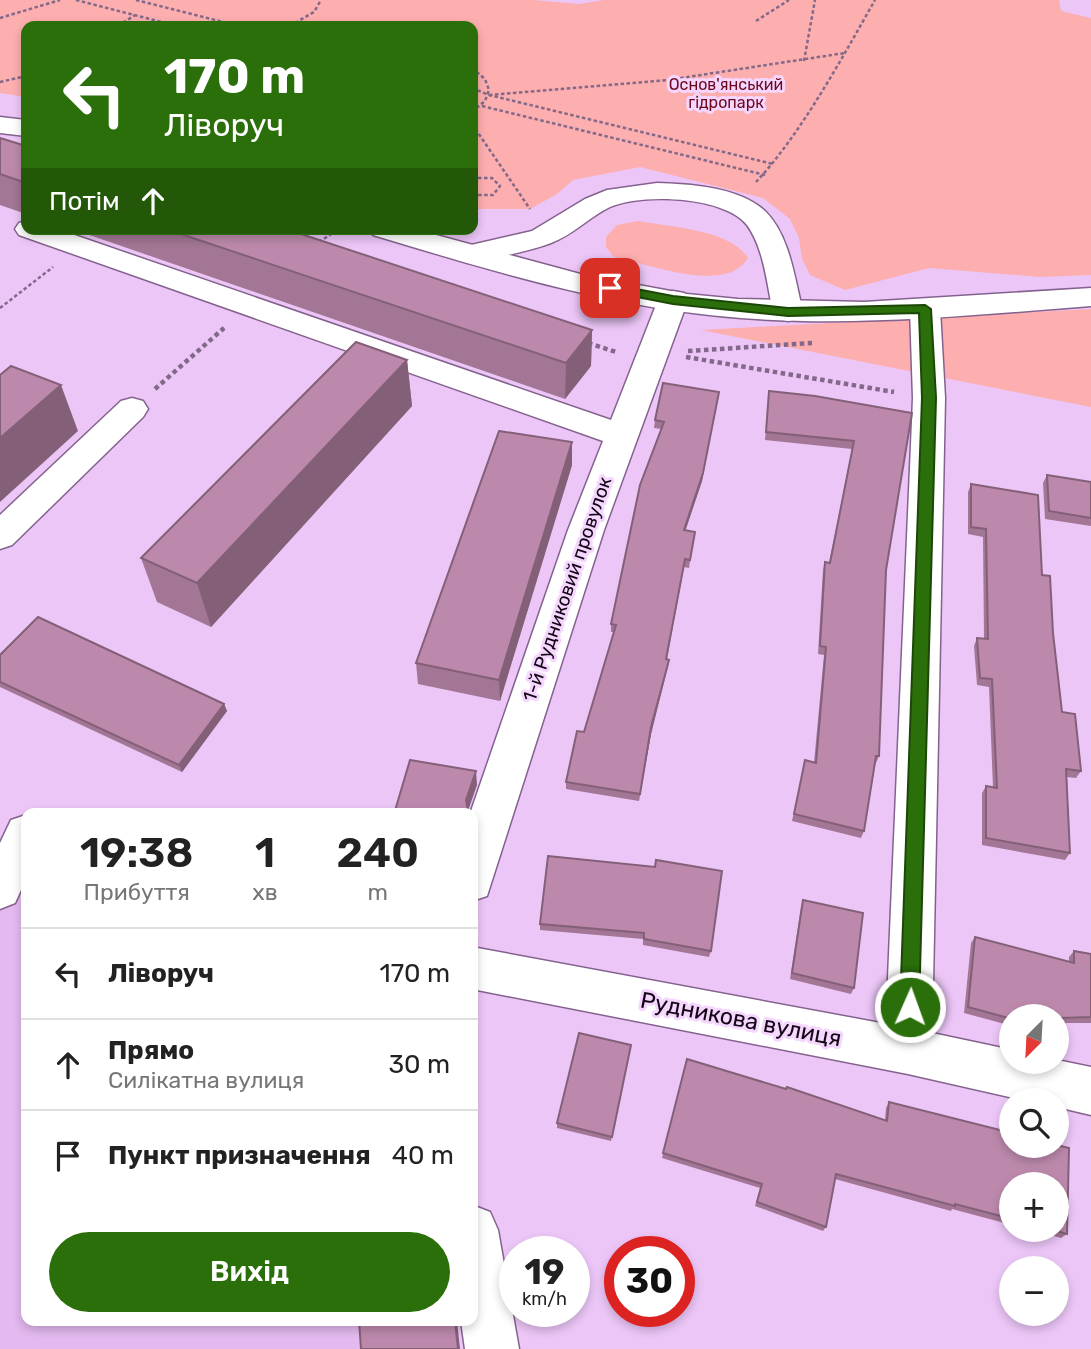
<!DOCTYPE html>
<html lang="uk">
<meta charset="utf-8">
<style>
:root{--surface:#fff;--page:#f6f6f6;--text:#222;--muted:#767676;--line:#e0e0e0;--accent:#2b6f0b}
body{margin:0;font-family:Rubik,sans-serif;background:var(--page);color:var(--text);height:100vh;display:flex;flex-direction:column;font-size:26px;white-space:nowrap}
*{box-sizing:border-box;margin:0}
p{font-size:23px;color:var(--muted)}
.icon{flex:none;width:38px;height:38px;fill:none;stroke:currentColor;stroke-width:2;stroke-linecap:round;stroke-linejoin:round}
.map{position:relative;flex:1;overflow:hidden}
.panel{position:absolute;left:21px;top:808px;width:457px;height:518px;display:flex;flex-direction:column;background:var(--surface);border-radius:14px;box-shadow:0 4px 10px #0003}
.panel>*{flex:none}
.guide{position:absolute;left:21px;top:21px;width:457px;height:214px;border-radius:14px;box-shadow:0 4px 10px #0003;background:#2b6f0b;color:#fff;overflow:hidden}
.needle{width:46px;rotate:204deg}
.fabs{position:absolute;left:999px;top:1004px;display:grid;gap:14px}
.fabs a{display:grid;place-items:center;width:70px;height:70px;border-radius:50%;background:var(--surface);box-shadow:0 4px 10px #0003;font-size:35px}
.speed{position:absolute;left:499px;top:1236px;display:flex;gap:14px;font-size:35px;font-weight:700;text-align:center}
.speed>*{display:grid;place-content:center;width:91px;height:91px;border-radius:50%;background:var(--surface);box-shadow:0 4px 10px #0003;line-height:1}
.speed small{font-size:18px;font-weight:400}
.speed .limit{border:10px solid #d22;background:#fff;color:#111}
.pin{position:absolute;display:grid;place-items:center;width:60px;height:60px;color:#fff;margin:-30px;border-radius:14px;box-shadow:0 4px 10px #0006}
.me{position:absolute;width:77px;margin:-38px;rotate:2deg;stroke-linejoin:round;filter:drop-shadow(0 0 5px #0008)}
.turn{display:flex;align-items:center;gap:24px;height:147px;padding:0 28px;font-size:32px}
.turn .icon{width:91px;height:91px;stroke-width:2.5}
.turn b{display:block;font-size:49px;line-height:60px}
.then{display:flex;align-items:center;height:66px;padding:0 28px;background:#0003;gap:14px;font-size:26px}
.eta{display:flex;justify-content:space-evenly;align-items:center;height:119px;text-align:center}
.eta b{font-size:42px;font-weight:600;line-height:49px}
.button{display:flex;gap:14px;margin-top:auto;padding:14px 28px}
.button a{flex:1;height:80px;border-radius:42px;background:var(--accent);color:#fff;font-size:28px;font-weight:600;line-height:80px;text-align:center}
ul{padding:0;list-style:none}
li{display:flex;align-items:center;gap:21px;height:91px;padding:0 28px;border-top:2px solid var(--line)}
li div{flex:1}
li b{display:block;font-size:26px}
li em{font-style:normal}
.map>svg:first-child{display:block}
.built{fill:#e3b9ef}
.green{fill:#fdaeaf}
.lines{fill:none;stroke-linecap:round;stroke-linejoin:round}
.minor-casing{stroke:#84628e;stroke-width:3}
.major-casing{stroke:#84628e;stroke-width:3}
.path-far1{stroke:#826989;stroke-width:2.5;stroke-dasharray:3.5 2.5;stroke-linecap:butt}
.path{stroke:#826989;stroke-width:4.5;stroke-dasharray:4.5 3.5;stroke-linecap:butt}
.minor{fill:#fff;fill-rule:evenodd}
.major{fill:#fff;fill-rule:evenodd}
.wall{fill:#a27694}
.shaded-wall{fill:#846078}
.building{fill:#bc89ac;stroke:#846078;stroke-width:2}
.route{fill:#2b6f0b;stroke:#1c4807;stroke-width:2}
.labels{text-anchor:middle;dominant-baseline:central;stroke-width:6;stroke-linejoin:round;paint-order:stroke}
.far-park-label{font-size:16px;fill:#6c081c;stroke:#f5d6fe}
.street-label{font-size:19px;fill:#130716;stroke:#f5d6fe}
.near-street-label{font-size:23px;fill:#130716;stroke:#f5d6fe}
</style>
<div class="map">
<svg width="1091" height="1349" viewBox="0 0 1091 1349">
<rect width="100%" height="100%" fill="#ecc6f7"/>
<polygon class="built" points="0,845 26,853 26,1321 454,1321 457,1349 0,1349"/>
<g class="green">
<polygon points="0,0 533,0 579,4 604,0 1059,0 1061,11 1091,18 1091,275 1041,277 929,268 845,290 810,275 802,259 799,238 790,219 763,198 640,167 573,180 557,194 530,209 473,209 472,26 26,26 26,97 0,93"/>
<path d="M638,221c31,6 92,8 110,37 -22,37 -99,6 -134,-1l-8,-10v-10l11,-12z"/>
<polygon points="1091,309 1091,407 701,330"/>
</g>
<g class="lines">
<g class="minor-casing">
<g id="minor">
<path d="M657,183c34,1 82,4 108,28 25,24 30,70 38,101l-4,7 -11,2 -11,-2 -4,-7c-6,-27 -9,-64 -26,-87 -22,-29 -106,-32 -137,-18 -21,10 -37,28 -59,36 -27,10 -55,14 -83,20l-10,-3 -4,-6 4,-6 74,-17 53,-32 22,-9z"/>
<polygon points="26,221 26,229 57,229 611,420 658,300 662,293 673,291 684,293 688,300 604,530 487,896 472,901 472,814 470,814 568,530 603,441 19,235 15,229 19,223"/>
<polygon points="925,300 936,302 940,309 945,398 932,1033 1012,1050 1012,1062 1057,1062 1057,1060 1091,1067 1091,1115 1057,1107 1057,1101 1027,1101 908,1074 472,989 472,947 886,1024 913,398 910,309 914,302"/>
<polygon points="132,398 143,401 148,409 143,417 12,545 0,549 0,515 121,401"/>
<polygon points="26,815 26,879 15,903 0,909 0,843 11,820"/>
<polygon points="472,1205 490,1212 498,1230 519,1349 465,1349 461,1321 472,1321"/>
</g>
</g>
<g class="major-casing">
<g id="major">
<polygon points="0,117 26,120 26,136 0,133"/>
<path d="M369,229h45l170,46 103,19 51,5 126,3 227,-14v18c-117,9 -233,21 -350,12 -125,-9 -249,-47 -368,-83z"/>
</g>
</g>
<g class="path-far1">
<polyline points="76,0 177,26"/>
<polyline points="136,0 239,26"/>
<polyline points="0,18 60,0"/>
<polyline points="756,21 789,0"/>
<polyline points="118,26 135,15"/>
<polyline points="290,26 314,12 321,0"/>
<polyline points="804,61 815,0"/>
<polyline points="472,68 485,79 489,90 485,101 472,112"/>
<polyline points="0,82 26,76"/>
<polyline points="472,88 489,95 773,164"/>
<polyline points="489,95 668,80 845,53"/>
<polyline points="482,106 765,175"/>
<polyline points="472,124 530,209"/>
<polyline points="472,178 492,178 500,186 493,195 472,195"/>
<path d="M756,182c45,-48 86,-124 119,-182"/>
<polyline points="319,242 339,229"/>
<polyline points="0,308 53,267"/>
<polyline points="222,330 224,328"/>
</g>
<g class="path">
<polyline points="588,343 616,352"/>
<polyline points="688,351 812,343"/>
<polyline points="686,357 894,392"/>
<polyline points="155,389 224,328"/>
</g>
<use href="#minor" class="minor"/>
<use href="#major" class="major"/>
</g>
<g class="wall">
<polygon points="0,138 26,146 26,214 0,205"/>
<polygon points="72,229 286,229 592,330 591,366 565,399"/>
<polygon points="407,360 412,406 211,627 157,602 141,558"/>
<polygon points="769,391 912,413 886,570 879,756 876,763 875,763 864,831 861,838 792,821 805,760 814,763 824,655 818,654 823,570 825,562 829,563 852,449 765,440"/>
<polygon points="717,400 702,481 685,530 693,539 689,568 684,567 667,659 669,660 668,667 651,734 639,801 566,789 566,782 584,732 614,632 611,632 611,624 661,429 654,428 655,420"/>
<polygon points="572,465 500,701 418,684 416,663"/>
<polygon points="1047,475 1091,482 1091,526 1045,519 1043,483"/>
<polygon points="971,484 1042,575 1053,633 1062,712 1081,771 1076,778 1067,777 1070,853 1065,860 982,845 982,793 986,786 993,788 989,687 977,685 974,646 977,638 984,639 983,537 968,534 968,492"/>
<polygon points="0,655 224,704 227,711 182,772 0,687"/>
<polygon points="655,867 711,951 709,957 643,945 643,939 540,930 540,924"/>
<polygon points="803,900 854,988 851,994 790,979 801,907"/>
<polygon points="975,937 1069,962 1069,957 1074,951 1091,954 1091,1023 1057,1023 1057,1017 1012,1017 1012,1026 964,1013 971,943"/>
<polygon points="631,1045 611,1141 557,1128 557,1123"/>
<polygon points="687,1059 786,1089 787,1087 885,1120 886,1108 889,1102 1012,1133 1012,1146 1057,1146 1057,1145 1069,1148 1067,1234 1061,1238 1032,1230 1057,1230 1057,1185 1012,1185 1012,1225 952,1209 951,1211 835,1179 826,1227 823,1231 755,1206 760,1188 662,1158"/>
</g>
<g class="shaded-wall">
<polygon points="592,330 591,366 565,399 566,363"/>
<polygon points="407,360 412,406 211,627 197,583"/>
<polygon points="61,385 78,431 0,502 0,438"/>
<polygon points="717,400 702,481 683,538 684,530"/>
<polygon points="572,442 572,465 500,701 499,680"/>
<polygon points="669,660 651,734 639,801 651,727"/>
<polygon points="224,704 227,711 182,772 179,765"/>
<polygon points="476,771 477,785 468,811 468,814 467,814 466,800"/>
<polygon points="455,1321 457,1321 460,1349 458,1349"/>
</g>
<g class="building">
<polygon points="0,138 26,146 26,183 0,174"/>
<polygon points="166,229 286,229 592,330 566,363"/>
<polygon points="356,342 407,360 197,583 141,558"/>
<polygon points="11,366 61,385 0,438 0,375"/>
<polygon points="663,383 719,392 703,473 684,530 695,532 690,560 685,559 666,659 669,660 651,727 640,794 566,782 577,731 584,732 616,625 611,624 640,485 664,422 655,420"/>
<polygon points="769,391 815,396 912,413 886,570 879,756 876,756 864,831 794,814 805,760 816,763 826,647 820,646 825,562 830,563 854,441 766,432"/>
<polygon points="499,431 572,442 499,680 416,663"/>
<polygon points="1047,475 1091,482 1091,518 1049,511"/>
<polygon points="971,484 1038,495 1042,575 1050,576 1053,633 1062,712 1075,714 1081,771 1066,769 1070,853 986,838 986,786 997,788 992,679 980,678 977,638 988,639 986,529 971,527"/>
<polygon points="38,617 224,704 179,765 0,682 0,655"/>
<polygon points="410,760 476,771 466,800 468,811 467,814 394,814"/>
<polygon points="548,856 655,867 656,860 722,871 711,951 644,939 644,933 540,924"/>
<polygon points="803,900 863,913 854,988 792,973"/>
<polygon points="975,937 1074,963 1074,951 1091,954 1091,1017 1059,1018 1040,1013 1039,1017 1012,1017 1012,1019 968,1007"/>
<polygon points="579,1033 631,1045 612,1137 557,1123"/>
<polygon points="687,1059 786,1089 787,1087 887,1121 889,1102 1012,1133 1012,1146 1057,1146 1057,1145 1069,1148 1067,1234 1053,1230 1057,1230 1057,1185 1012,1185 1012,1219 955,1204 955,1206 836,1174 826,1227 757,1202 762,1184 663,1153"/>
<polygon points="359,1321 455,1321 458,1349 361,1349"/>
</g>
<polygon class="route" points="610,284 673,296 788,308 925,305 931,309 936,398 919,1007 917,1014 910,1016 903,1014 900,1007 922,398 919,313 788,316 673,304 606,291 606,285"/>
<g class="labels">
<g class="far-park-label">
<text x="726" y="84">Основ'янський<tspan x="726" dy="18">гідропарк</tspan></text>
</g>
<g class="street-label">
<text transform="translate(567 589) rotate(-71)">1-й Рудниковий провулок</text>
</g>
<g class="near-street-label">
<text transform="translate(741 1019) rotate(11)">Рудникова вулиця</text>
</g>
</g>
</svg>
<div class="fabs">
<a><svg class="needle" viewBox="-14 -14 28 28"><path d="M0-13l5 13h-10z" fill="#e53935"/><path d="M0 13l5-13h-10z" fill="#767676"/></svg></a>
<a><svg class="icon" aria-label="search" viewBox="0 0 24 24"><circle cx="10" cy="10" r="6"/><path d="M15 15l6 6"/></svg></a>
<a>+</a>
<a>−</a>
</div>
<div class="speed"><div>19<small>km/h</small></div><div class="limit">30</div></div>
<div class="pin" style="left:610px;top:288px;background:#d93025"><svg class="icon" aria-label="arrive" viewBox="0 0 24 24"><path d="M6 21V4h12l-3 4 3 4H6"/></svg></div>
<svg class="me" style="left:910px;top:1007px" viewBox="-20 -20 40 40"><circle r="17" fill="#2b6f0b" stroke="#fff" stroke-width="3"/><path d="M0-11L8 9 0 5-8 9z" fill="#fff"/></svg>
<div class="guide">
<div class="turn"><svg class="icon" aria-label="left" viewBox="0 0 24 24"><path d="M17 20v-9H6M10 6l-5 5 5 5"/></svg><div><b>170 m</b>Ліворуч</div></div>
<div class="then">Потім<svg class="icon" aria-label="ahead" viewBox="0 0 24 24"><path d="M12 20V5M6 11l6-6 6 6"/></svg></div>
</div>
<section class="panel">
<div class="eta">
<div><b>19:38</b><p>Прибуття</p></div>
<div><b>1</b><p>хв</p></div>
<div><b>240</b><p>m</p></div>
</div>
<ul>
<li><svg class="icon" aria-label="left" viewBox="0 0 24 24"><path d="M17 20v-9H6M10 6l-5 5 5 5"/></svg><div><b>Ліворуч</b></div><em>170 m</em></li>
<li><svg class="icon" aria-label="ahead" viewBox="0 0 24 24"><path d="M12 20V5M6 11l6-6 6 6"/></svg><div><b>Прямо</b><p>Силікатна вулиця</p></div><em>30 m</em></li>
<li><svg class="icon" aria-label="arrive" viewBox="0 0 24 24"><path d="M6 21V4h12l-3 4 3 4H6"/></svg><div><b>Пункт призначення</b></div><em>40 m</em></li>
</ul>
<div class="button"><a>Вихід</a></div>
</section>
</div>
